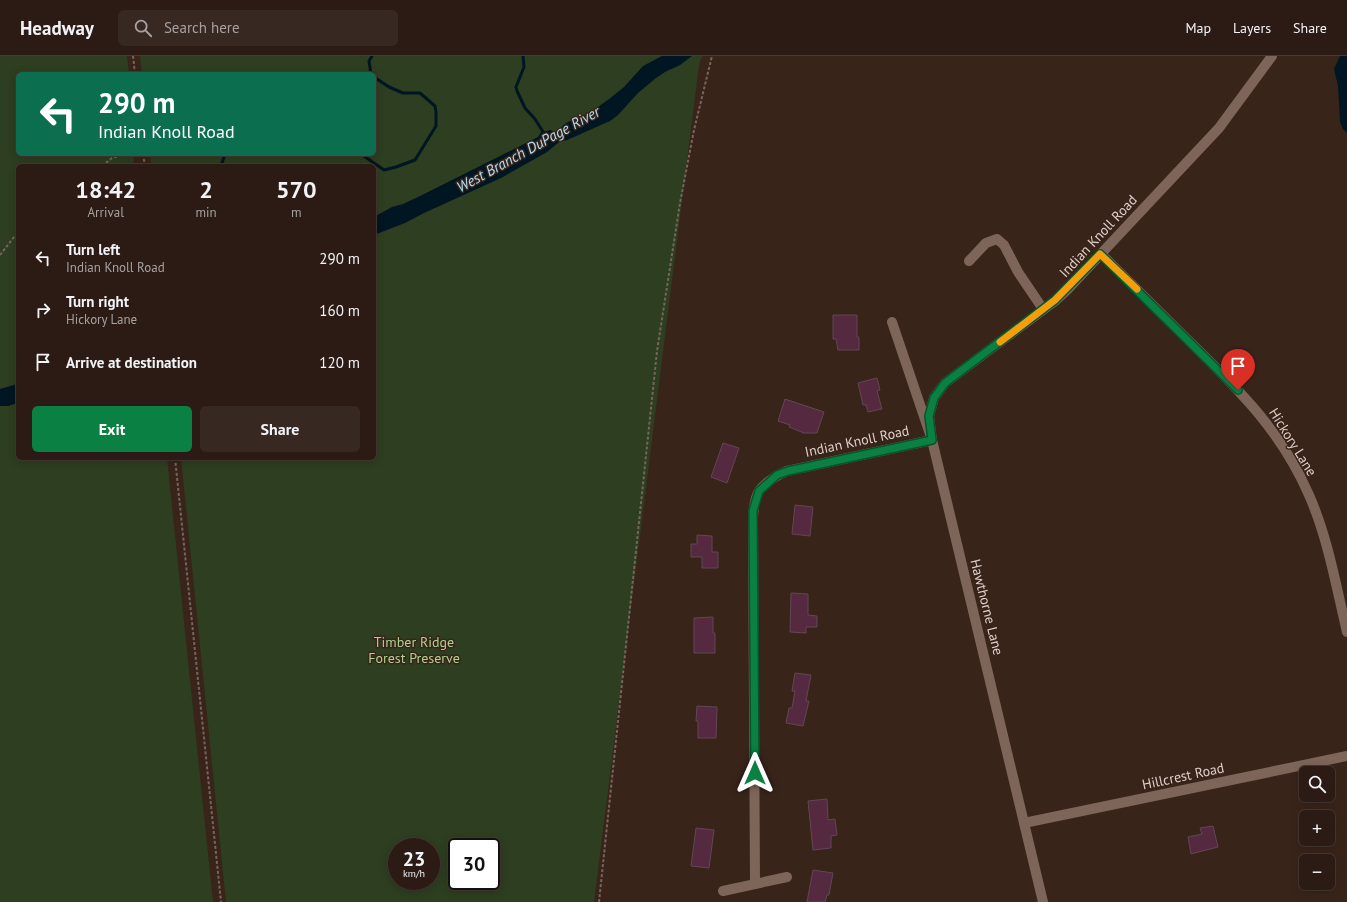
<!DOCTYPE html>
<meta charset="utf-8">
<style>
:root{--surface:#2b1b14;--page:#372822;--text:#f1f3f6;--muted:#a6a1a0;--line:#473934;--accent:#0b8043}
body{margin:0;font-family:"PT Sans",sans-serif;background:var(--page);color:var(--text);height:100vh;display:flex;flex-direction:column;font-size:15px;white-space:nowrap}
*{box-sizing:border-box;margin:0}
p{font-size:13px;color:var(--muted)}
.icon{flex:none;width:22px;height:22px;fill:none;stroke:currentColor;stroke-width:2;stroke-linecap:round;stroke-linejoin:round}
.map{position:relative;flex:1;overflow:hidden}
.details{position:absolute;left:16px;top:108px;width:360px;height:296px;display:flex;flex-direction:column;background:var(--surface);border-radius:6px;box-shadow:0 2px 10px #0003,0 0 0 1px var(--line)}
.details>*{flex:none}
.guide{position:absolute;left:16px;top:16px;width:360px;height:84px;border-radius:6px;box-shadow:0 2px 10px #0003,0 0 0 1px var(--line);background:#0b6e4f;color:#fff;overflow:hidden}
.tools{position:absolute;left:1299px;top:710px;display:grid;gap:8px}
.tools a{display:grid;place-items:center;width:36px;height:36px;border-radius:6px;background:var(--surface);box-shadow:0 2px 10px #0003,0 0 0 1px var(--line);font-size:20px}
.speed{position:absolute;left:388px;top:782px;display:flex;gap:8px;font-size:20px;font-weight:700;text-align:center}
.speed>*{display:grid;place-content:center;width:52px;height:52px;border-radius:50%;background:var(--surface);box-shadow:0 2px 10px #0003,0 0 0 1px var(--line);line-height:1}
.speed small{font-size:10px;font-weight:400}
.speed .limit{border:2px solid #111;border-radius:6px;background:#fff;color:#111}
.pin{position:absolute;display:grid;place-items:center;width:34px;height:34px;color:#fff;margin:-41px -17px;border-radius:50% 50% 50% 0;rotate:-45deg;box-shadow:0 0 4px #0007}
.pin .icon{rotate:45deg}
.me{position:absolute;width:44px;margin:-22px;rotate:0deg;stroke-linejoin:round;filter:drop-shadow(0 0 3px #0008)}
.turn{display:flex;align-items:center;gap:14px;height:84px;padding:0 16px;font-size:18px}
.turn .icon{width:52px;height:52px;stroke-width:2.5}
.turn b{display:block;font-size:28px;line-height:34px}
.eta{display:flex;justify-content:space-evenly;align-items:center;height:68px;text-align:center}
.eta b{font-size:24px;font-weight:600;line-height:28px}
.action{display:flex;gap:8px;margin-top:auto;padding:8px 16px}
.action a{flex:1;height:46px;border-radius:6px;background:var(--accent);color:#fff;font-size:16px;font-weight:600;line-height:46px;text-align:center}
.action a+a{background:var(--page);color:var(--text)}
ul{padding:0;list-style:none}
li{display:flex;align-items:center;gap:12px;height:52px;padding:0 16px}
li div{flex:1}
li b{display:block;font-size:15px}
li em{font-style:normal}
header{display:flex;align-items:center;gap:24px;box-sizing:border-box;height:56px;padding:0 20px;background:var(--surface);border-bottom:1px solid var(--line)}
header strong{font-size:19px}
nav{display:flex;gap:22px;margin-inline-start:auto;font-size:14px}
.search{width:280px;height:36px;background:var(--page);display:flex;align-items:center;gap:10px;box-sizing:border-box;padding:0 14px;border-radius:6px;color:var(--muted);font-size:15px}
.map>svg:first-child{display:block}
.green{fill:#2e3e20;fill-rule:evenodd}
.water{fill:#001622}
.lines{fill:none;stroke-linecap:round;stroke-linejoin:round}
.stream{stroke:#001622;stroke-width:3}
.building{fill:#552a40;stroke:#604753}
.path{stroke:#77655c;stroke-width:2;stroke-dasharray:3 2;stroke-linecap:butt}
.minor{stroke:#7e655a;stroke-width:10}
.route-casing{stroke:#07532c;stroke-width:10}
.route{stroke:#0b8043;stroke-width:7}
.slow{stroke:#f59e0b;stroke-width:7}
.labels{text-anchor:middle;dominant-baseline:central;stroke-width:3;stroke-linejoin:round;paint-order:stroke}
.street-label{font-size:14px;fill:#decfc9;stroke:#39241a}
.park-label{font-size:14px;fill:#acd28e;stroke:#39241a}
.water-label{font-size:15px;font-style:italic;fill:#aedff7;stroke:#39241a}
</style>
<header>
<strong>Headway</strong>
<div class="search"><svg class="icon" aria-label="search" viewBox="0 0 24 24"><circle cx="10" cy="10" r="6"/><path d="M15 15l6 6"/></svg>Search here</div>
<nav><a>Map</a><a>Layers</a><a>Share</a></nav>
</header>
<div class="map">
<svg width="1347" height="846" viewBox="0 0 1347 846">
<rect width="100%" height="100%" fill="#39241a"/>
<g class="green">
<polygon points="0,0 127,0 129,18 18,18 18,98 134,98 133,110 18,110 18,402 167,402 213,846 0,846"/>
<path d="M140,0h563l-2,3 -2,6 -105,837h-368l-45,-444h193v-292h-223l-1,-12h224v-80h-232zM397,791h34v34h-34zM457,791h34v34h-34z"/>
</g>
<g class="water">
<path d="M662,0h30l-12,9 -15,7 -9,6 -18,15 -20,22 -8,6 -43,19 -8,2 -12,10 -46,26 -77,35 -19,10 -31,12v-18l18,-10 11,-3 17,-8 118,-59 3,-5 10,-2 3,2c6,-1 7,-6 12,-9l25,-11 18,-13 15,-12 19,-21z"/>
<polygon points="1340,0 1347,0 1347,77 1343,73 1340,66 1338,30 1334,13"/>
<polygon points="18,327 18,347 8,350 0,350 0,333 14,329"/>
</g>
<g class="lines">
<g class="stream">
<polyline points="523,0 524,11 516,31 517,35 525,52 535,63 545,79"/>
<polyline points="371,18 369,5 372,0"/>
<polyline points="361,98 384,114 396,111 415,104 436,70 436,56 435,50 420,37 403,37 389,31 374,21"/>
<polyline points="221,110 225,98"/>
</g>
</g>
<g class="building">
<polygon points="833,259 857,259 857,281 859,281 859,294 838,294 836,283 833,283"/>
<polygon points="877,322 880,334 877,335 882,353 868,356 866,349 863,349 858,327"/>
<polygon points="785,343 824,356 817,377 804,377 789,371 790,369 778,365"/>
<polygon points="723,387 739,392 727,427 711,421"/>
<polygon points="795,449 813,451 810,480 792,478"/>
<polygon points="697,479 712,480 712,496 718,496 718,512 702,512 702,501 691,501 691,488 697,488"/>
<polygon points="791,537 808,538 808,559 817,560 817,571 806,571 806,577 790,576"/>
<polygon points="713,561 713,577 715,577 715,597 694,597 694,562"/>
<polygon points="795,617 811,619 806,645 809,645 803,670 786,667 789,652 792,652 795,635 792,635"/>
<polygon points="697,650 717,651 716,682 698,682 698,665 696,665"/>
<polygon points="827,743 828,764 835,763 837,779 831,780 831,792 813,794 808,745"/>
<polygon points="1213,770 1218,791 1191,798 1188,781 1202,778 1200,772"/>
<polygon points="696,772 714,774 709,812 691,810"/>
<polygon points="813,814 833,817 829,839 827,839 825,846 807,846"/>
</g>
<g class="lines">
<g class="path">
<polyline points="133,0 135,18"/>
<polyline points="143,98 145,110"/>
<polyline points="102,110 112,102 126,98"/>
<polyline points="0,199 18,176"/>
<polyline points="175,402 221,846"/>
<polyline points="599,846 657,295 680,147 694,74 712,0"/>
</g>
<g class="minor">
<path d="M1101,198c29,29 59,58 88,87 49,48 92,89 120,154 19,43 27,91 38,137"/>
<polyline points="969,205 986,187 997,183 1004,189 1018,216 1043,253"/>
<polyline points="892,266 932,384 1043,846"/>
<polyline points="1024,767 1347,700"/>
<path d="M755,828l-2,-365c0,-7 2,-22 6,-28 5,-8 20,-17 28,-20l145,-31 -3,-24 5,-18 11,-15 110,-82 12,-11 152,-162 53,-72"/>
<polyline points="723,835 787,821"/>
</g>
</g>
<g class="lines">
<g class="route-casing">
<polyline id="route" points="755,717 753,455 759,435 777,419 788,415 932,384 929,360 934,342 945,327 1055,244 1100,198 1238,334"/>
</g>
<use href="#route" class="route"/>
<polyline class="slow" points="1000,286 1055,244 1100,198 1137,233"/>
</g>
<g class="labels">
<g class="street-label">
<text transform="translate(1098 180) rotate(-47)">Indian Knoll Road</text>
<text transform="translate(857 385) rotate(-12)">Indian Knoll Road</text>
<text transform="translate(1293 386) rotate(58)">Hickory Lane</text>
<text transform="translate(987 551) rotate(76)">Hawthorne Lane</text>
<text transform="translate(1183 720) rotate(-12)">Hillcrest Road</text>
</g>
<g class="park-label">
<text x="414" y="586">Timber Ridge<tspan x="414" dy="16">Forest Preserve</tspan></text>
</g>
<g class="water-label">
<text transform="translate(528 93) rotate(-29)">West Branch DuPage River</text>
</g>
</g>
</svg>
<div class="tools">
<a><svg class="icon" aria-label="search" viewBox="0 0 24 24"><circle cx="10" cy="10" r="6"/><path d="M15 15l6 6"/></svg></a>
<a>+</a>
<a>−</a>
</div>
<div class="speed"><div>23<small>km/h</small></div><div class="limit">30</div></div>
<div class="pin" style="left:1238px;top:334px;background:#d93025"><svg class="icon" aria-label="arrive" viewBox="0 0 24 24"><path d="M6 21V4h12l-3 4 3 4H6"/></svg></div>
<svg class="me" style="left:755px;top:717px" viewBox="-20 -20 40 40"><path d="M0-17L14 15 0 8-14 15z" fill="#0b8043" stroke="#fff" stroke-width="4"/></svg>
<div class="guide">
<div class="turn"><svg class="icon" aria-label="left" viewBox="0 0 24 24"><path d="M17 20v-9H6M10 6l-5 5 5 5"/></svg><div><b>290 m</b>Indian Knoll Road</div></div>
</div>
<section class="details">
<div class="eta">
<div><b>18:42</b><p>Arrival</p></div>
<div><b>2</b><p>min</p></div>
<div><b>570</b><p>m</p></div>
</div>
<ul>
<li><svg class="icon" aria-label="left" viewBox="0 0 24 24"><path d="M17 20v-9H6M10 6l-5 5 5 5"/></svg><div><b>Turn left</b><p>Indian Knoll Road</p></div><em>290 m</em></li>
<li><svg class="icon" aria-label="right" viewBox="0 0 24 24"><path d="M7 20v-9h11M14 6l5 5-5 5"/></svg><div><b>Turn right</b><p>Hickory Lane</p></div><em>160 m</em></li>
<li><svg class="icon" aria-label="arrive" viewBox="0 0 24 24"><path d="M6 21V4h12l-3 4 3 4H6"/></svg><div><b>Arrive at destination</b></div><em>120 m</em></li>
</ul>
<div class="action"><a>Exit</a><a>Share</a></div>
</section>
</div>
